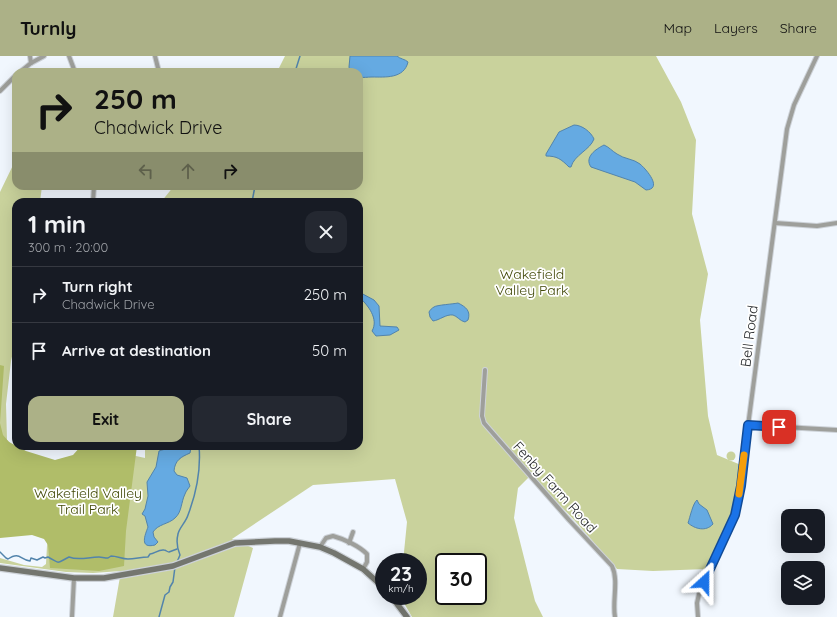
<!DOCTYPE html>
<meta charset="utf-8">
<style>
:root{--surface:#171b24;--page:#242831;--text:#f1f3f6;--muted:#9ea1a6;--line:#363941;--accent:#acb187}
body{margin:0;font-family:Quicksand,sans-serif;background:var(--page);color:var(--text);height:100vh;display:flex;flex-direction:column;font-size:15px;white-space:nowrap}
*{box-sizing:border-box;margin:0}
p{font-size:13px;color:var(--muted)}
.icon{flex:none;width:22px;height:22px;fill:none;stroke:currentColor;stroke-width:2;stroke-linecap:round;stroke-linejoin:round}
.map{position:relative;flex:1;overflow:hidden}
.side{position:absolute;left:12px;top:142px;width:351px;height:252px;display:flex;flex-direction:column;background:var(--surface);border-radius:12px;box-shadow:0 4px 16px #0002}
.side>*{flex:none}
.guide{position:absolute;left:12px;top:12px;width:351px;height:122px;border-radius:12px;box-shadow:0 4px 16px #0002;background:#acb187;color:#111;overflow:hidden}
.buttons{position:absolute;left:781px;top:453px;display:grid;gap:8px}
.buttons a{display:grid;place-items:center;width:44px;height:44px;border-radius:8px;background:var(--surface);box-shadow:0 4px 16px #0002;font-size:20px}
.speed{position:absolute;left:375px;top:497px;display:flex;gap:8px;font-size:20px;font-weight:700;text-align:center}
.speed>*{display:grid;place-content:center;width:52px;height:52px;border-radius:50%;background:var(--surface);box-shadow:0 4px 16px #0002;line-height:1}
.speed small{font-size:10px;font-weight:400}
.speed .limit{border:2px solid #111;border-radius:6px;background:#fff;color:#111}
.pin{position:absolute;display:grid;place-items:center;width:34px;height:34px;color:#fff;margin:-17px;border-radius:8px;box-shadow:0 2px 6px #0006}
.me{position:absolute;width:44px;margin:-22px;rotate:24deg;stroke-linejoin:round;filter:drop-shadow(0 0 3px #0008)}
.turn{display:flex;align-items:center;gap:14px;height:84px;padding:0 16px;font-size:18px}
.turn .icon{width:52px;height:52px;stroke-width:2.5}
.turn b{display:block;font-size:28px;line-height:34px}
.lanes{display:flex;align-items:center;height:38px;padding:0 16px;background:#0003;justify-content:center;gap:20px;direction:ltr}
.lanes .off{opacity:.35}
.round{display:grid;place-items:center;flex:none;width:42px;height:42px;border-radius:12px;background:var(--page)}
.overview{display:flex;align-items:center;justify-content:space-between;height:68px;padding:0 16px}
h1{font-size:24px;font-weight:700;line-height:30px}
.action{display:flex;gap:8px;margin-top:auto;padding:8px 16px}
.action a{flex:1;height:46px;border-radius:12px;background:var(--accent);color:#111;font-size:16px;font-weight:700;line-height:46px;text-align:center}
.action a+a{background:var(--page);color:var(--text)}
ul{padding:0;list-style:none}
li{display:flex;align-items:center;gap:12px;height:56px;padding:0 16px;border-top:1px solid var(--line)}
li div{flex:1}
li b{display:block;font-size:15px}
li em{font-style:normal}
header{display:flex;align-items:center;gap:24px;box-sizing:border-box;height:56px;padding:0 20px;background:var(--accent);color:#111}
header strong{font-size:19px}
nav{display:flex;gap:22px;margin-inline-start:auto;font-size:14px}
.map>svg:first-child{display:block}
.green{fill:#c9d29c;fill-rule:evenodd}
.forest{fill:#b0bd69}
.water{fill:#65aae2;stroke:#5284ac}
.lines{fill:none;stroke-linecap:round;stroke-linejoin:round}
.stream{stroke:#5284ac;stroke-width:1.5}
.street-casing{stroke:#cdd2d8;stroke-width:6}
.secondary-casing{stroke:#cdd2d8;stroke-width:8}
.street{stroke:#9e9f9b;stroke-width:4}
.secondary{stroke:#74766f;stroke-width:5.5}
.route-casing{stroke:#114b97;stroke-width:10}
.route{stroke:#1a73e8;stroke-width:7}
.slow{stroke:#f59e0b;stroke-width:7}
.labels{text-anchor:middle;dominant-baseline:central;stroke-width:3.5;stroke-linejoin:round;paint-order:stroke}
.park-label{font-size:14px;fill:#424908;stroke:#fff}
.street-label{font-size:14px;fill:#272a2d;stroke:#fff}
</style>
<header>
<strong>Turnly</strong>
<nav><a>Map</a><a>Layers</a><a>Share</a></nav>
</header>
<div class="map">
<svg width="837" height="561" viewBox="0 0 837 561">
<rect width="100%" height="100%" fill="#f1f7fe"/>
<g class="green">
<path d="M285,0h371l25,46 15,38 -4,74 16,60 -8,46 8,96 9,39 24,10c-2,16 -3,33 -8,48 -7,20 -17,38 -26,56l-54,2 -36,-2 -42,-48 -44,-46 -13,13 -4,30 21,83 8,16h-131l-12,-21h18v-34h-15l4,-40 -12,-43 -82,6 -81,54 21,9 -19,69h-121l8,-46 -28,2 -27,-1 -66,-9v-5l24,7 18,2 4,-3 2,-37 -48,10v-345l16,-33v27h26l-2,16h-24v137l-5,22 -5,43 1,36 29,26 64,-18 45,10v-12h214v-244h-198l13,-16h185v-114h-82zM444,506h34v34h-34z"/>
<circle cx="731" cy="400" r="4.5"/>
</g>
<polygon class="forest" points="0,309 4,310 0,367 3,379 9,386 26,395 55,404 73,399 81,390 137,390 126,475 124,510 99,515 50,512 48,489 44,483 32,479 0,482"/>
<g class="water">
<path d="M350,0h47c3,3 8,3 11,6 -4,17 -23,15 -36,15 -5,0 -8,1 -13,0v-5h-9l-1,-5z"/>
<path d="M574,69c8,0 17,7 20,14 -4,11 -20,16 -23,28h-2c-8,-8 -12,-11 -23,-11v-2l13,-22z"/>
<path d="M604,89c5,2 8,6 13,9 7,5 17,5 23,10 7,6 23,25 6,26l-11,-8 -44,-15c-7,-10 5,-18 13,-22z"/>
<path d="M359,236l15,8 5,6 1,20 17,1 2,3 -9,5 -14,1 -4,-5c7,-12 -4,-26 -13,-34z"/>
<path d="M458,247c8,4 13,8 10,17l-3,2c-5,-1 -8,-6 -12,-7 -7,-1 -13,5 -20,6l-3,-4 -1,-5c1,-2 3,-4 5,-5 2,-2 20,-3 24,-4z"/>
<path d="M175,390l16,1 -1,6c-9,4 -15,7 -16,18l3,4 10,3 3,8c-2,3 -4,5 -5,8 -4,8 -3,18 -10,24 -6,6 -17,6 -22,14l1,5 4,5 -3,3c-16,4 -10,-10 -7,-18l-3,-11 -3,-2 3,-5 3,-13 -1,-14 9,-15 3,-16z"/>
<path d="M697,444l2,4 8,6 6,14c-7,8 -18,5 -25,-1 2,-6 5,-20 9,-23z"/>
</g>
<g class="lines">
<g class="stream">
<polyline points="295,16 300,0"/>
<polyline points="252,146 255,130"/>
<path d="M0,496l6,6 2,1c12,-8 12,1 22,2l1,-3 6,2 6,-3 2,1 3,-1c13,7 7,7 21,0 10,4 19,0 30,0 2,0 6,1 9,1l3,-2c6,0 11,3 17,3 7,0 13,-2 20,-2l2,-3c4,0 9,-5 14,-4 2,0 3,2 5,2l8,-3"/>
<path d="M177,506l3,-7c-3,-7 -4,-13 -2,-21 1,-6 8,-12 10,-19 8,-21 13,-46 11,-69"/>
<polyline points="159,561 165,539 169,536 170,531 173,526 175,511"/>
</g>
<g class="street-casing">
<g id="street">
<polyline points="30,0 31,7"/>
<polyline points="69,0 75,16"/>
<polyline points="155,0 159,16"/>
<polyline points="20,16 31,7 44,0"/>
<polyline points="0,35 16,19"/>
<polyline points="93,146 94,130"/>
<polyline points="775,167 817,170 837,167"/>
<path d="M485,314l-3,46 2,7 85,97 43,46c7,15 0,35 3,51"/>
<polyline points="748,369 837,374"/>
<polyline points="349,487 353,476"/>
<path d="M320,491l6,-9 7,-2c11,3 26,10 34,18v8l-4,7"/>
<polyline points="72,561 74,522"/>
<polyline points="280,561 300,487"/>
<polyline points="698,561 697,547 699,538 731,469 738,446 787,73 794,49 817,0"/>
</g>
</g>
<g class="secondary-casing">
<g id="secondary">
<polyline points="0,512 74,522 104,522 173,510 235,487 275,485 289,485 320,491 334,497 363,513 384,532"/>
<polyline points="391,540 407,561"/>
</g>
</g>
<use href="#street" class="street"/>
<use href="#secondary" class="secondary"/>
</g>
<g class="lines">
<g class="route-casing">
<polyline id="route" points="704,526 735,459 741,430 748,369 779,371"/>
</g>
<use href="#route" class="route"/>
<polyline class="slow" points="739,438 744,399"/>
</g>
<g class="labels">
<g class="park-label">
<text x="532" y="218">Wakefield<tspan x="532" dy="16">Valley Park</tspan></text>
<text x="88" y="437">Wakefield Valley<tspan x="88" dy="16">Trail Park</tspan></text>
</g>
<g class="street-label">
<text transform="translate(749 280) rotate(-83)">Bell Road</text>
<text transform="translate(555 431) rotate(48)">Fenby Farm Road</text>
</g>
</g>
</svg>
<div class="buttons">
<a><svg class="icon" aria-label="search" viewBox="0 0 24 24"><circle cx="10" cy="10" r="6"/><path d="M15 15l6 6"/></svg></a>
<a><svg class="icon" aria-label="layers" viewBox="0 0 24 24"><path d="M12 4l9 5-9 5-9-5zM3 14l9 5 9-5"/></svg></a>
</div>
<div class="speed"><div>23<small>km/h</small></div><div class="limit">30</div></div>
<div class="pin" style="left:779px;top:371px;background:#d93025"><svg class="icon" aria-label="arrive" viewBox="0 0 24 24"><path d="M6 21V4h12l-3 4 3 4H6"/></svg></div>
<svg class="me" style="left:704px;top:526px" viewBox="-20 -20 40 40"><path d="M0-17L14 15 0 8-14 15z" fill="#1a73e8" stroke="#fff" stroke-width="4"/></svg>
<div class="guide">
<div class="turn"><svg class="icon" aria-label="right" viewBox="0 0 24 24"><path d="M7 20v-9h11M14 6l5 5-5 5"/></svg><div><b>250 m</b>Chadwick Drive</div></div>
<div class="lanes"><svg class="icon off" aria-label="left" viewBox="0 0 24 24"><path d="M17 20v-9H6M10 6l-5 5 5 5"/></svg><svg class="icon off" aria-label="ahead" viewBox="0 0 24 24"><path d="M12 20V5M6 11l6-6 6 6"/></svg><svg class="icon" aria-label="right" viewBox="0 0 24 24"><path d="M7 20v-9h11M14 6l5 5-5 5"/></svg></div>
</div>
<section class="side">
<div class="overview"><div><h1>1 min</h1><p>300 m · 20:00</p></div><a class="round"><svg class="icon" aria-label="close" viewBox="0 0 24 24"><path d="M6 6l12 12M18 6L6 18"/></svg></a></div>
<ul>
<li><svg class="icon" aria-label="right" viewBox="0 0 24 24"><path d="M7 20v-9h11M14 6l5 5-5 5"/></svg><div><b>Turn right</b><p>Chadwick Drive</p></div><em>250 m</em></li>
<li><svg class="icon" aria-label="arrive" viewBox="0 0 24 24"><path d="M6 21V4h12l-3 4 3 4H6"/></svg><div><b>Arrive at destination</b></div><em>50 m</em></li>
</ul>
<div class="action"><a>Exit</a><a>Share</a></div>
</section>
</div>
